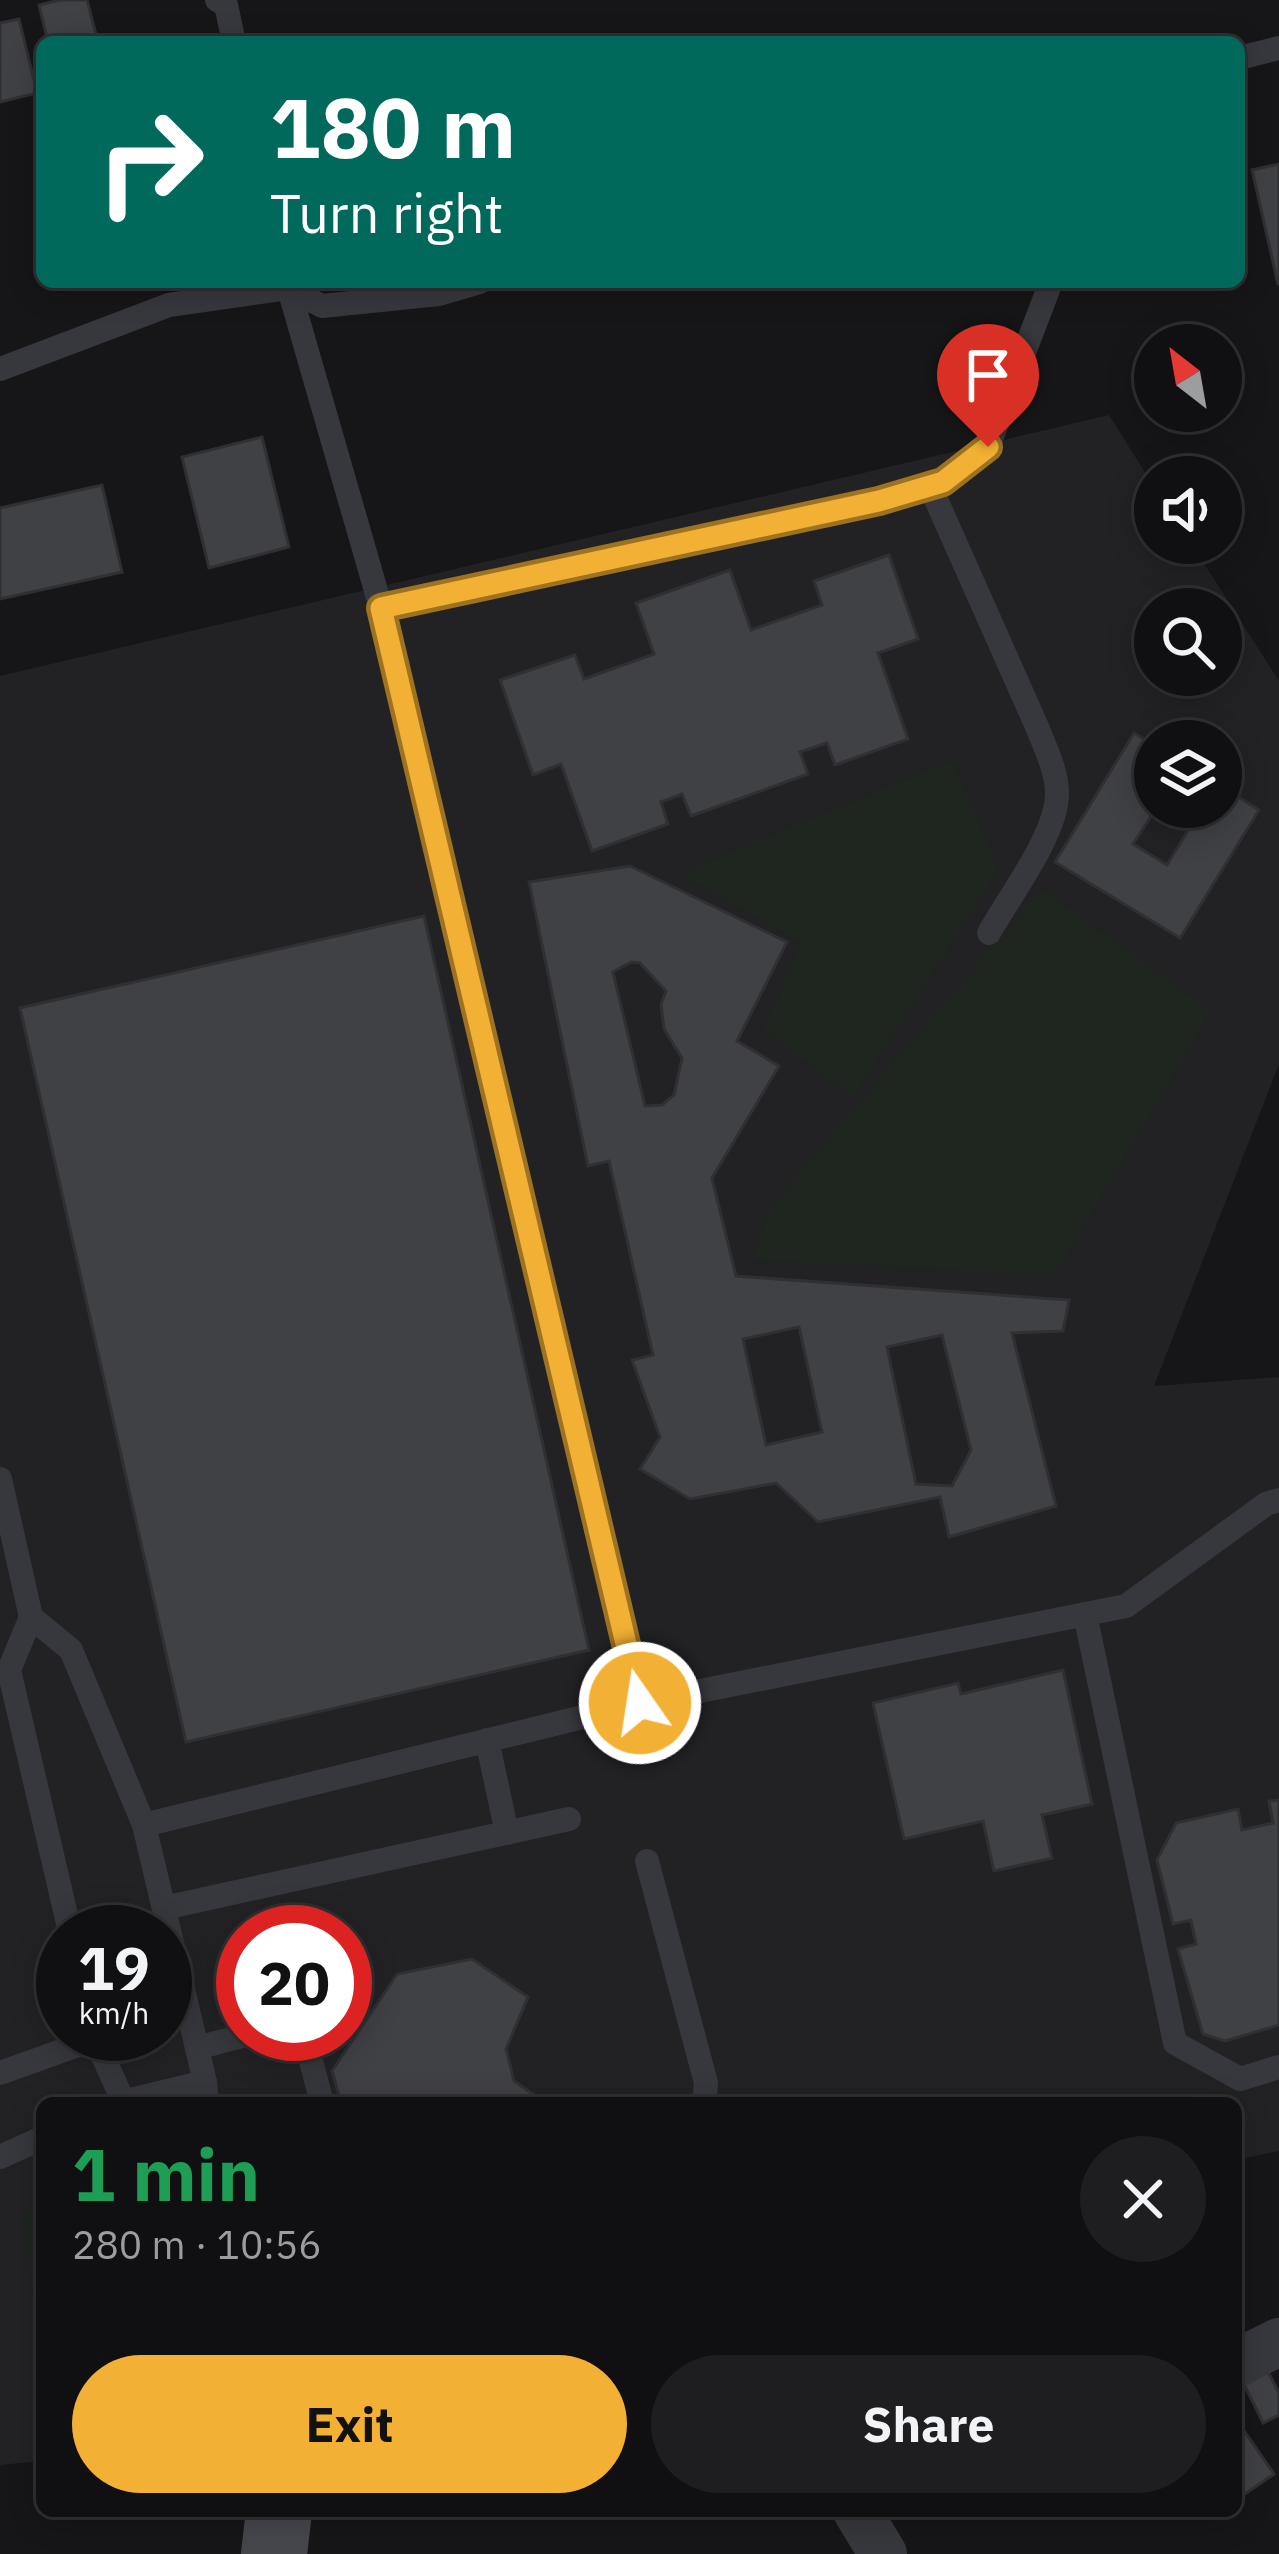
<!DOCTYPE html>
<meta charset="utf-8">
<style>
:root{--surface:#101012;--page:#1e1e20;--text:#f1f3f6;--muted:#9c9d9f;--line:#303032;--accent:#f2b134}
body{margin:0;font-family:"IBM Plex Sans",sans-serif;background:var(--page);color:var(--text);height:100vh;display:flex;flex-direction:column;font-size:45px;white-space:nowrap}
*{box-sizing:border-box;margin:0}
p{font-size:39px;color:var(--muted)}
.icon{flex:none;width:66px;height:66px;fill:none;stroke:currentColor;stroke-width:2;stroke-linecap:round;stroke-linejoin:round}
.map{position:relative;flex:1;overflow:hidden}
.details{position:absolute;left:36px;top:2097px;width:1206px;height:420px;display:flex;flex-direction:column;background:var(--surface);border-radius:18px;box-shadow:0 6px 30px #0003,0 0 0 3px var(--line)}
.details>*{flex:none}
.banner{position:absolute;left:36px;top:36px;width:1209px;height:252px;border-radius:18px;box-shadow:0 6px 30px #0003,0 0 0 3px var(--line);background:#00695c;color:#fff;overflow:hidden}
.needle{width:78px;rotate:329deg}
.tools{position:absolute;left:1134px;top:324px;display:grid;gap:24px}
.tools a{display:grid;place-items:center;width:108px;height:108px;border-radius:50%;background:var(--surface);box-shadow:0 6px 30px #0003,0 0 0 3px var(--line);font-size:60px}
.speed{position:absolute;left:36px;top:1905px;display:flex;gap:24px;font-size:60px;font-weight:700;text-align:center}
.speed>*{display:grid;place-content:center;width:156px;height:156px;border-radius:50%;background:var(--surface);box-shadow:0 6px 30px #0003,0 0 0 3px var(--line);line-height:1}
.speed small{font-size:30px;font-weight:400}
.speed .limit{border:18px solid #d22;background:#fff;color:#111}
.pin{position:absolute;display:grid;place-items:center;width:102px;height:102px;color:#fff;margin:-123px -51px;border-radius:50% 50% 50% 0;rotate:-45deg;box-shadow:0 0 12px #0007}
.pin .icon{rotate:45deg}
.me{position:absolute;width:132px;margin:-66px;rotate:347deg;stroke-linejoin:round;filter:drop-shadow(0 0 9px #0008)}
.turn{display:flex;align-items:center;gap:42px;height:252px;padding:0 36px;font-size:54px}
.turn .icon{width:156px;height:156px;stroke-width:2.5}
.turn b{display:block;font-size:84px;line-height:102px}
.round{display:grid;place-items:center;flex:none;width:126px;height:126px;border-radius:63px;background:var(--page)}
.head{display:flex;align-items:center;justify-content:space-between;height:204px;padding:0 36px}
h1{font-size:72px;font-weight:800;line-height:90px;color:#1e9e55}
.cta{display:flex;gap:24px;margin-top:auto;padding:24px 36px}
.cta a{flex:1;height:138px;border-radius:72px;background:var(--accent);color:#111;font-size:48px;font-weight:800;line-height:138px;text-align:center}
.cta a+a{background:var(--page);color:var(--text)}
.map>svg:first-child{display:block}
.built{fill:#222225;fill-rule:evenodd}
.green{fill:#1e261f}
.building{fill:#404145;stroke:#303034;stroke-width:3;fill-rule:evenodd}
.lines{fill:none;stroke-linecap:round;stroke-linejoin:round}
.lane{stroke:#37383d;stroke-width:24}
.street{stroke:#37383d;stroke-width:48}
.secondary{stroke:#45474d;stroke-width:66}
.route-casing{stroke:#9d7322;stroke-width:30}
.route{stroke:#f2b134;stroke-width:21}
</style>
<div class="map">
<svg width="1279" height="2554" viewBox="0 0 1279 2554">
<rect width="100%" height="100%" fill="#161618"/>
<path class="built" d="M1109,415l46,73v55h36l88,138v383l-125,322 125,-9v774l-43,9v-57h-1194v358l-42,4v-1789zM1155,609h66v66h-66zM1155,741h66v66h-66zM63,1932h102v102h-102zM243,1932h102v102h-102z"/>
<g class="green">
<polygon points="952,760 999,869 853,1097 763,1030 801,943 679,874"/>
<polygon points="1042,889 1211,1011 1055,1275 752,1260 770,1208"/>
<polygon points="42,2212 42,2368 24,2215"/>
</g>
<g class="building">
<polygon points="60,0 87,0 98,42 48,42 39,5"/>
<polygon points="19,19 37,93 0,102 0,23"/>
<polygon points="1279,164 1279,284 1278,284 1252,170"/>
<polygon points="262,437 289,547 209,568 182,457"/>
<polygon points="102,485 122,572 0,599 0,508"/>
<polygon points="889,555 918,639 878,653 908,739 835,765 827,743 800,752 808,774 691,816 682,794 661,802 668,824 592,851 561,764 533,775 500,680 575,655 584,679 654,654 636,603 730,570 751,630 822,605 814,581"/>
<polygon points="1134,733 1155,746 1157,807 1133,844 1167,865 1190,827 1159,807 1221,807 1221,786 1259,810 1180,938 1055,862"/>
<path d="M630,866l157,76 -50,99 42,25 -67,112 24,98 333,24 -6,31 -51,2 44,173 -107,31 -9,-40 -122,25 -42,-39 -86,16 -50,-30 20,-32 -28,-77 21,-5 -44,-194 -21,5 -59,-284zM631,962l9,1 26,28 -5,13 3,25 18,29 -8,37 -12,10 -17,1 -32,-134zM799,1327l23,105 -56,13 -23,-106zM942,1335l29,115 -19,36 -36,-2 -29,-137z"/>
<polygon points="424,916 589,1650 186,1742 20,1008"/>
<polygon points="1063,1670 1092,1804 1042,1815 1052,1858 994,1871 983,1821 904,1839 873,1703 958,1683 961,1694"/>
<polygon points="1279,1800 1279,2025 1225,2041 1203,2034 1178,1949 1196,1944 1191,1920 1173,1924 1157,1860 1176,1823 1238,1809 1242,1830 1273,1823 1269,1801"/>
<polygon points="472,1959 528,1997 506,2049 514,2081 546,2103 341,2103 332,2071 397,1974"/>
<polygon points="1261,2358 1279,2393 1279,2415 1263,2423 1237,2370"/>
<polygon points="1236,2419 1274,2474 1236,2500"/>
</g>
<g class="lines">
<g class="lane">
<polyline points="217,0 226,5 234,42"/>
<polyline points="1239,58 1279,48"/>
<polyline points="0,369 169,305 288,288 322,306 439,294 480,282"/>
<path d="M930,486l108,243c8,21 19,42 19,65 0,40 -48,103 -68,139"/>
<polyline points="381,608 879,501 943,482 988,447 1051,282"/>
<polyline points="0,1479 31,1617 9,1670 70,1932"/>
<polyline points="1085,1614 1175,2043 1240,2079 1279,2067"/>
<polyline points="31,1617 71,1650 144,1825 205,2082 207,2103"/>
<polyline points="640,1703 1126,1606 1266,1504 1279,1500"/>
<polyline points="487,1740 507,1833"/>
<polyline points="144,1825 640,1703 381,608 287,282"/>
<polyline points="647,1861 706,2083 704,2103"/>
<polyline points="164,1908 569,1819"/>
<polyline points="93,2034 124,2103"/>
<polyline points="304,2034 322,2103"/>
<polyline points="197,2048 250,2034"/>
<polyline points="0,2073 109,2034"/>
<polyline points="118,2103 205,2082"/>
<polyline points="0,2157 42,2138"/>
</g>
<g class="street">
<polyline points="1237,2363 1279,2342"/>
<polyline points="857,2511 883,2554"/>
</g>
<polyline class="secondary" points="274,2554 279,2511"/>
</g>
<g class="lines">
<g class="route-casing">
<polyline id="route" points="640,1703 381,608 879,501 943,482 988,447"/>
</g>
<use href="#route" class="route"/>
</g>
</svg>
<div class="tools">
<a><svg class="needle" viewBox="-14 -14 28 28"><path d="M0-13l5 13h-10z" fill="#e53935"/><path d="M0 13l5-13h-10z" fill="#9c9d9f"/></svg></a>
<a><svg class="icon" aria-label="sound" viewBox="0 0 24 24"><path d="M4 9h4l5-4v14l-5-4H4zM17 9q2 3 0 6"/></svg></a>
<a><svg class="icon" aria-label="search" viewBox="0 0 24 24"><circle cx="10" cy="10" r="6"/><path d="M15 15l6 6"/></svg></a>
<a><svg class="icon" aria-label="layers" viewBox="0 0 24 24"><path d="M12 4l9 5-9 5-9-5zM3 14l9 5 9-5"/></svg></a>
</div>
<div class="speed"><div>19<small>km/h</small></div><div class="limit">20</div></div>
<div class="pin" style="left:988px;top:447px;background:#d93025"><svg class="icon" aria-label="arrive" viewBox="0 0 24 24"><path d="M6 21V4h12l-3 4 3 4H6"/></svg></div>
<svg class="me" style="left:640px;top:1703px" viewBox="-20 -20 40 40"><circle r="17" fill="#f2b134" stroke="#fff" stroke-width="3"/><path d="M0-11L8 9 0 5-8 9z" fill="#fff"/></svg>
<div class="banner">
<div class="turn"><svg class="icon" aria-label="right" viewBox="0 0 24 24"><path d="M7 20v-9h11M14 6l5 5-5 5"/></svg><div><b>180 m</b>Turn right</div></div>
</div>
<section class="details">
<div class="head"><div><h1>1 min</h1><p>280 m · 10:56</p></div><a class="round"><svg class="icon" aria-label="close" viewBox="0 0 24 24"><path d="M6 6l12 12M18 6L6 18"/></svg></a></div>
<div class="cta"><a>Exit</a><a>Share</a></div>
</section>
</div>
